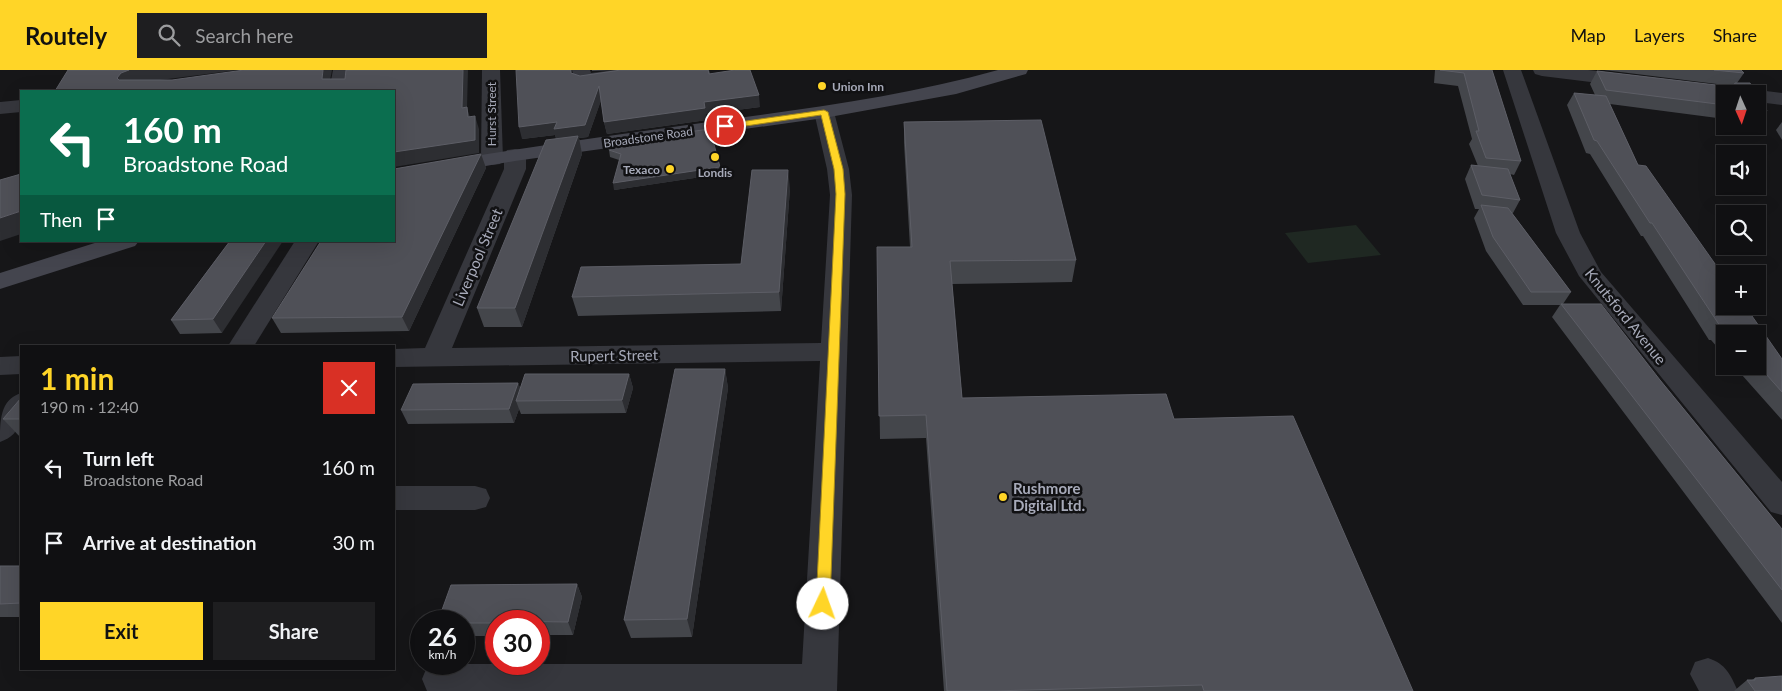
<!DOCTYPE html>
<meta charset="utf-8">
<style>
:root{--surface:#101012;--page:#1e1e20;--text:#f1f3f6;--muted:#9c9d9f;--line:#303032;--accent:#ffd527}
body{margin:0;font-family:Lato,sans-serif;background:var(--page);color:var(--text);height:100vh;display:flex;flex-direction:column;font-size:19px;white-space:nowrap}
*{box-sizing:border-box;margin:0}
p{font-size:16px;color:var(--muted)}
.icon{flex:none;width:28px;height:28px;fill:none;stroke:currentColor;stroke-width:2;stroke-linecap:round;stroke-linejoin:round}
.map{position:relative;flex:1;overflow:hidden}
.panel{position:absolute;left:20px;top:275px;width:375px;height:325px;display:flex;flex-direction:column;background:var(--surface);border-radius:0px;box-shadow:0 5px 20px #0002,0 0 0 1px var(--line)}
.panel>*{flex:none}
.top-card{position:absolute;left:20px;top:20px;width:375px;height:152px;border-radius:0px;box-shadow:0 5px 20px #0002,0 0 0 1px var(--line);background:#0b6e4f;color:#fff;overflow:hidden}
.needle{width:32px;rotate:177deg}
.buttons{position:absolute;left:1716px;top:15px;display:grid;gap:10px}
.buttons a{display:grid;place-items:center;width:50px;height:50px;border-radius:0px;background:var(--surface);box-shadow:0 5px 20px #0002,0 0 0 1px var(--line);font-size:25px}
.speed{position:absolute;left:410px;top:540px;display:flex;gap:10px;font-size:25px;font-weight:700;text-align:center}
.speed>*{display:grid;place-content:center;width:65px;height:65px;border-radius:50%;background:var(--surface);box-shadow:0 5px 20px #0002,0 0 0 1px var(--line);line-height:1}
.speed small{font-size:12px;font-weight:400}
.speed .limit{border:8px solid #d22;background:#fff;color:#111}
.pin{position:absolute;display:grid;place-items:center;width:42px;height:42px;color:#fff;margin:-21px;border:2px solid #fff;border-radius:50%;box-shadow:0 1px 5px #0007}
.me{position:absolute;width:55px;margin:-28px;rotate:3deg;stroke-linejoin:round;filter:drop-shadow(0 0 4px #0008)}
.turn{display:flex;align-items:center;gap:18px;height:105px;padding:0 20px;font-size:22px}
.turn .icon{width:65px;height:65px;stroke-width:2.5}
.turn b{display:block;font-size:35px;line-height:42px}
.then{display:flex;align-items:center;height:48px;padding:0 20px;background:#0003;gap:10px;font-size:19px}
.round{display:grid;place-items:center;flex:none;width:52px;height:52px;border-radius:0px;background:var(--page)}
.head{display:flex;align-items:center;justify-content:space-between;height:85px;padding:0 20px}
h1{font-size:30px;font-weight:700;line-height:38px;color:var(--accent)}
.button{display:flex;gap:10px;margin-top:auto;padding:10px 20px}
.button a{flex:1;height:58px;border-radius:0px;background:var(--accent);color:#111;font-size:20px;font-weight:700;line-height:58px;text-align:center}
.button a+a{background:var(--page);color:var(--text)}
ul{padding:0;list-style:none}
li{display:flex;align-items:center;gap:15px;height:75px;padding:0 20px}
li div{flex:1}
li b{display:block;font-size:19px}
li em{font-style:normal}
header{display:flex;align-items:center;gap:30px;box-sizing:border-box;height:70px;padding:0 25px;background:var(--accent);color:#111}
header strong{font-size:24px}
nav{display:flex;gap:28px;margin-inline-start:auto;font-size:18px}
.search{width:350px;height:45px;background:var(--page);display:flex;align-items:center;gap:12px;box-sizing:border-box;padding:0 18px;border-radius:0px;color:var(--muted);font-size:19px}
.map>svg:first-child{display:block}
.green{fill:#1f2822}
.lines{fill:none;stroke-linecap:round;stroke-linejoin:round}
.minor{fill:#36373d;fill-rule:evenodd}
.secondary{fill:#44454e;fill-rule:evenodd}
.wall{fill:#44464b}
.shaded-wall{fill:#2d2e32}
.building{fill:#4f5057;stroke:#5d5e66}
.route{fill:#ffd527;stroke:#a68a19}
.poi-dot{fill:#ffd527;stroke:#111113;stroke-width:2}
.labels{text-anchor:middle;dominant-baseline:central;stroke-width:5;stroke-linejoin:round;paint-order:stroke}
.far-poi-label{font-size:12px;font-weight:bold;fill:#a7aab9;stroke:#111113;text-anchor:start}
.far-street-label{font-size:12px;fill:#a7aab9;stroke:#111113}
.street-label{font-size:15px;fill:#a7aab9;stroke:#111113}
.poi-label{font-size:15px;font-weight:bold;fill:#a7aab9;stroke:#111113;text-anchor:start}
</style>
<header>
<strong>Routely</strong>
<div class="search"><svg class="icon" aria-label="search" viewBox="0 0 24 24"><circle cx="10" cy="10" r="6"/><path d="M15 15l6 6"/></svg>Search here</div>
<nav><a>Map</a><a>Layers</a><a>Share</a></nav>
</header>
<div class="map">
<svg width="1782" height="621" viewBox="0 0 1782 621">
<rect width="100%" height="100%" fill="#161618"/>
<polygon class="green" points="1356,155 1381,185 1308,193 1285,163"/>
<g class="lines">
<g class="minor">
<polygon points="333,0 351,0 349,21 329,21"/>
<polygon points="482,0 500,0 503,89 500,94 492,95 484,94 481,89"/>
<path d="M572,0h18l1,3 24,-3 7,2 3,4 -3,4c-14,3 -32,7 -46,4z"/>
<polygon points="1503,0 1521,0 1580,163 1601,202 1782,412 1782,445 1771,442 1579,206 1556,163"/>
<polygon points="1533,0 1588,0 1631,5 1638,7 1641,11 1638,15 1631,17 1542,6 1535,4"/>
<polygon points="1758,20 1782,23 1782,35 1758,32 1758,24 1750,24"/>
<polygon points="21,30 21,42 0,44 0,32"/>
<polygon points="824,36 831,38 834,42 849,99 852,125 837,621 427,621 422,609 427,597 437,594 802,594 820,291 394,297 394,279 425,278 504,99 504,85 507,80 515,79 523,80 526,85 526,99 452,278 821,273 830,125 827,99 814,42 817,38"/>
<polygon points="295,171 319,171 254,276 228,276"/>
<polygon points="21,286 21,304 0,305 0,287"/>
<path d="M21,323c1,21 3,41 -21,49 0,-22 0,-42 21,-49z"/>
<polygon points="394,416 475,416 486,419 490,428 486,437 475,440 394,440"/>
<path d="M1708,588c18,6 22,16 30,33h-39l-9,-17 5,-12z"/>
</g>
<g class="secondary">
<path d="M998,0h30l-2,4 -70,20 -132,24 -309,43 -121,21v-13c107,-18 214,-33 322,-48 94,-13 190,-25 282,-51z"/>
<polygon points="101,171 139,171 135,176 0,219 0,203"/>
</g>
</g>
<g class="wall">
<polygon points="592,0 617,0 592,1"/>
<polygon points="621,0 709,0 710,4 760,37 706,44 707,50 607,64 604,52 601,30 588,67 579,68 582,84 522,257 484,257 477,238 556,68 555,65 522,69 571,3 580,6"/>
<polygon points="1435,0 1492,0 1521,91 1514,105 1510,104 1520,130 1513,143 1512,143 1571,222 1563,234 1660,310 1782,459 1782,553 1552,247 1560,235 1523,235 1486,181 1474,148 1479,139 1475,139 1465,109 1471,95 1478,96 1469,74 1472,69 1458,16 1434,13"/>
<polygon points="1604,0 1741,0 1744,3 1737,13 1725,24 1725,49 1610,34 1638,95 1782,289 1782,350 1734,296 1758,296 1758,264 1725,264 1725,286 1711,270 1709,270 1643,166 1641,166 1590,84 1586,83 1567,35 1574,23 1595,25 1590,14 1597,1 1733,17 1733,16"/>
<polygon points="1758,25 1767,41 1758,54"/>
<polygon points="904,52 1076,190 1072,212 952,214 962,328 1174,349 1413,621 944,621 926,368 880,369 877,177 910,177 904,73"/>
<polygon points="1782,52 1782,70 1776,60"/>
<polygon points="609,80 721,104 614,120 619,90 610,87"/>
<polygon points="481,84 486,98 409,261 281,263 272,248"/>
<polygon points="790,118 781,241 578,246 572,227 741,194"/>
<polygon points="230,171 222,263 180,264 171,250"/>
<polygon points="725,299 728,318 692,567 631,568 624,550"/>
<polygon points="629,304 633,318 626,343 521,344 519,339 514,353 408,354 401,340 518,313 520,318"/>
<polygon points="21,328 21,368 3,349"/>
<rect x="0" y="496" width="21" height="51"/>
<polygon points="577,514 582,527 573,565 539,565 539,551 496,551 496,566 464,566 464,551"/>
<polygon points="1755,608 1782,621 1734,621 1747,610 1752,610"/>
</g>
<g class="shaded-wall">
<polygon points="129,0 238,0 137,13 128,16 117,8 121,3"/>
<polygon points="323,0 332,0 328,21 322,9"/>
<polygon points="463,0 468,0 467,38 471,50 472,60 462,38"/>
<polygon points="599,16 602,28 588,67 579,68 582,84 522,257 515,238 557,72 555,65 522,69 519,57 557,52"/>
<polygon points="759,25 760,37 706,44 707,50 607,64 604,52 704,32"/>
<polygon points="475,46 479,59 479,83 394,97 394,82"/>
<polygon points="481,84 486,98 409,261 402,247"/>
<polygon points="720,97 721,104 614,120 613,113"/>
<polygon points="788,100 790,118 781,241 779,222"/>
<polygon points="21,141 21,164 0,171 0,148"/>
<polygon points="266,171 283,171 222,263 213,249"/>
<polygon points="725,299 728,318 692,567 687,549"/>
<polygon points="629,304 633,318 626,343 622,330"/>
<polygon points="518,313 524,326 516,331 519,339 514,353 509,339"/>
<polygon points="577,514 582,527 573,565 568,552"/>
</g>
<g class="building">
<polygon points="68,0 129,0 121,3 117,8 119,10 172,10 244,0 323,0 322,9 345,9 346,0 463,0 462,38 467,37 468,47 475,46 475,70 394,82 394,21 55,21"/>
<polygon points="516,0 571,0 571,3 580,6 621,0 708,0 709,4 735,0 750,0 759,25 704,32 705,38 604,52 599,16 585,55 554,59 557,52 519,57"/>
<polygon points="1440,0 1492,0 1521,91 1486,88 1476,61 1479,61 1464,3"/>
<polygon points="1714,0 1741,0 1744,3"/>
<polygon points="1597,1 1733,17 1735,13 1750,13 1757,24 1725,24 1725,35 1606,20"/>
<polygon points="1574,23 1606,26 1638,95 1646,96 1725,208 1725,236 1745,236 1782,289 1782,322 1758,295 1758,264 1729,264 1722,256 1720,256 1652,153 1650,153 1597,71 1594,70"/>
<polygon points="1758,25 1767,41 1758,39"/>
<polygon points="1041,50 1076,190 950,191 962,328 1166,324 1174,349 1293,346 1413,621 1204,621 1202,615 993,621 947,621 926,345 879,346 877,177 912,177 904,52"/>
<polygon points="710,59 720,97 613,113 621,84 609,80 608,73"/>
<polygon points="578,66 515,238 477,238 546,70"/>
<polygon points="481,84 402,247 272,248 321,171 394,171 394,99"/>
<polygon points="1471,95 1508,99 1520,130 1482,125"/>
<polygon points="752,100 788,100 779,222 572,227 581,197 741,194"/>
<polygon points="21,104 21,141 0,148 0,110"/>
<polygon points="1481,135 1508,138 1571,222 1531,222 1493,167"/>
<polygon points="230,171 266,171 213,249 171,250"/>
<polygon points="1561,234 1601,234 1660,310 1782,459 1782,520"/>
<polygon points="675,299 725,299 687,549 624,550"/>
<polygon points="525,304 629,304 622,330 516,331"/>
<polygon points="518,313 509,339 401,340 413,314"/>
<polygon points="21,328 21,349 3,349"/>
<polygon points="0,496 21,496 21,533 0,534"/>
<polygon points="577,514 568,552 496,551 496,553 464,553 464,551 438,551 451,515"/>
<polygon points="1782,606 1782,621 1755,621 1747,610 1755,610 1755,608"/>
</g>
<polygon class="route" points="824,40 828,42 843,99 845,124 830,534 828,538 823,540 818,538 816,534 836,124 834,99 821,45 725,59 721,56 725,54"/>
<g class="poi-dot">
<circle cx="822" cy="16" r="5"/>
<circle cx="715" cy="87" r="5"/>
<circle cx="670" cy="99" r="5"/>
<circle cx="1003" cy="427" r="5"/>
</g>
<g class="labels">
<g class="far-poi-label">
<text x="832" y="16">Union Inn</text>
<text x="660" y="99" text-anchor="end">Texaco</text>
<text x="715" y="102" text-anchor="middle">Londis</text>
</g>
<g class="far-street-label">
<text transform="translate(491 44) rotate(-90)">Hurst Street</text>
<text transform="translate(648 67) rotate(-8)">Broadstone Road</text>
</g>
<g class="street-label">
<text transform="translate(477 187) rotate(-67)">Liverpool Street</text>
<text transform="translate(1626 246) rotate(51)">Knutsford Avenue</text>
<text transform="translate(614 285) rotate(-1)">Rupert Street</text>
</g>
<g class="poi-label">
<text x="1013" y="418">Rushmore<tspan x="1013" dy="17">Digital Ltd.</tspan></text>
</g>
</g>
</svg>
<div class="buttons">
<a><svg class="needle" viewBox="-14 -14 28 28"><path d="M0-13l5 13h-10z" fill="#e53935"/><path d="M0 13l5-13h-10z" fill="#9c9d9f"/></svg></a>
<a><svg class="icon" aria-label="sound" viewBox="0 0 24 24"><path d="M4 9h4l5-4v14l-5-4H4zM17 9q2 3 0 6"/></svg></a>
<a><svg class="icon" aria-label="search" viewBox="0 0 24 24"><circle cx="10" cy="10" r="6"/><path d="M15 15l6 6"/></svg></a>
<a>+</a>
<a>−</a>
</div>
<div class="speed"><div>26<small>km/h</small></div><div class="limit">30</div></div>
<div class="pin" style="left:725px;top:56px;background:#d93025"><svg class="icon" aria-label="arrive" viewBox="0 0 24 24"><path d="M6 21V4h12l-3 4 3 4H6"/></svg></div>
<svg class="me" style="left:823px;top:534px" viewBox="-20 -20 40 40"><circle r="19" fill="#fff"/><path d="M0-13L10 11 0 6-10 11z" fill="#ffd527"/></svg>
<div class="top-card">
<div class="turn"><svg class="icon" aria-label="left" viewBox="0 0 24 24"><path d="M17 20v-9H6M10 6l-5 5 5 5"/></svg><div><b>160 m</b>Broadstone Road</div></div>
<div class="then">Then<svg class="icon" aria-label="arrive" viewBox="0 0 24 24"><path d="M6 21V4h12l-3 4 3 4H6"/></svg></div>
</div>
<section class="panel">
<div class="head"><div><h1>1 min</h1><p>190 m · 12:40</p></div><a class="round" style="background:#d93025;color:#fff"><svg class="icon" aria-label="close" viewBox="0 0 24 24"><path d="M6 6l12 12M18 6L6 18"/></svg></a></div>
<ul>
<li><svg class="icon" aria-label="left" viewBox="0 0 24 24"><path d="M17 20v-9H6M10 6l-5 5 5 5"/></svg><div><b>Turn left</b><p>Broadstone Road</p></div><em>160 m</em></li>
<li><svg class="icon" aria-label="arrive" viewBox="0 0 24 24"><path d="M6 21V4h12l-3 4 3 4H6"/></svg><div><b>Arrive at destination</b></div><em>30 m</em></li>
</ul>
<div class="button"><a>Exit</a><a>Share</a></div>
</section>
</div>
